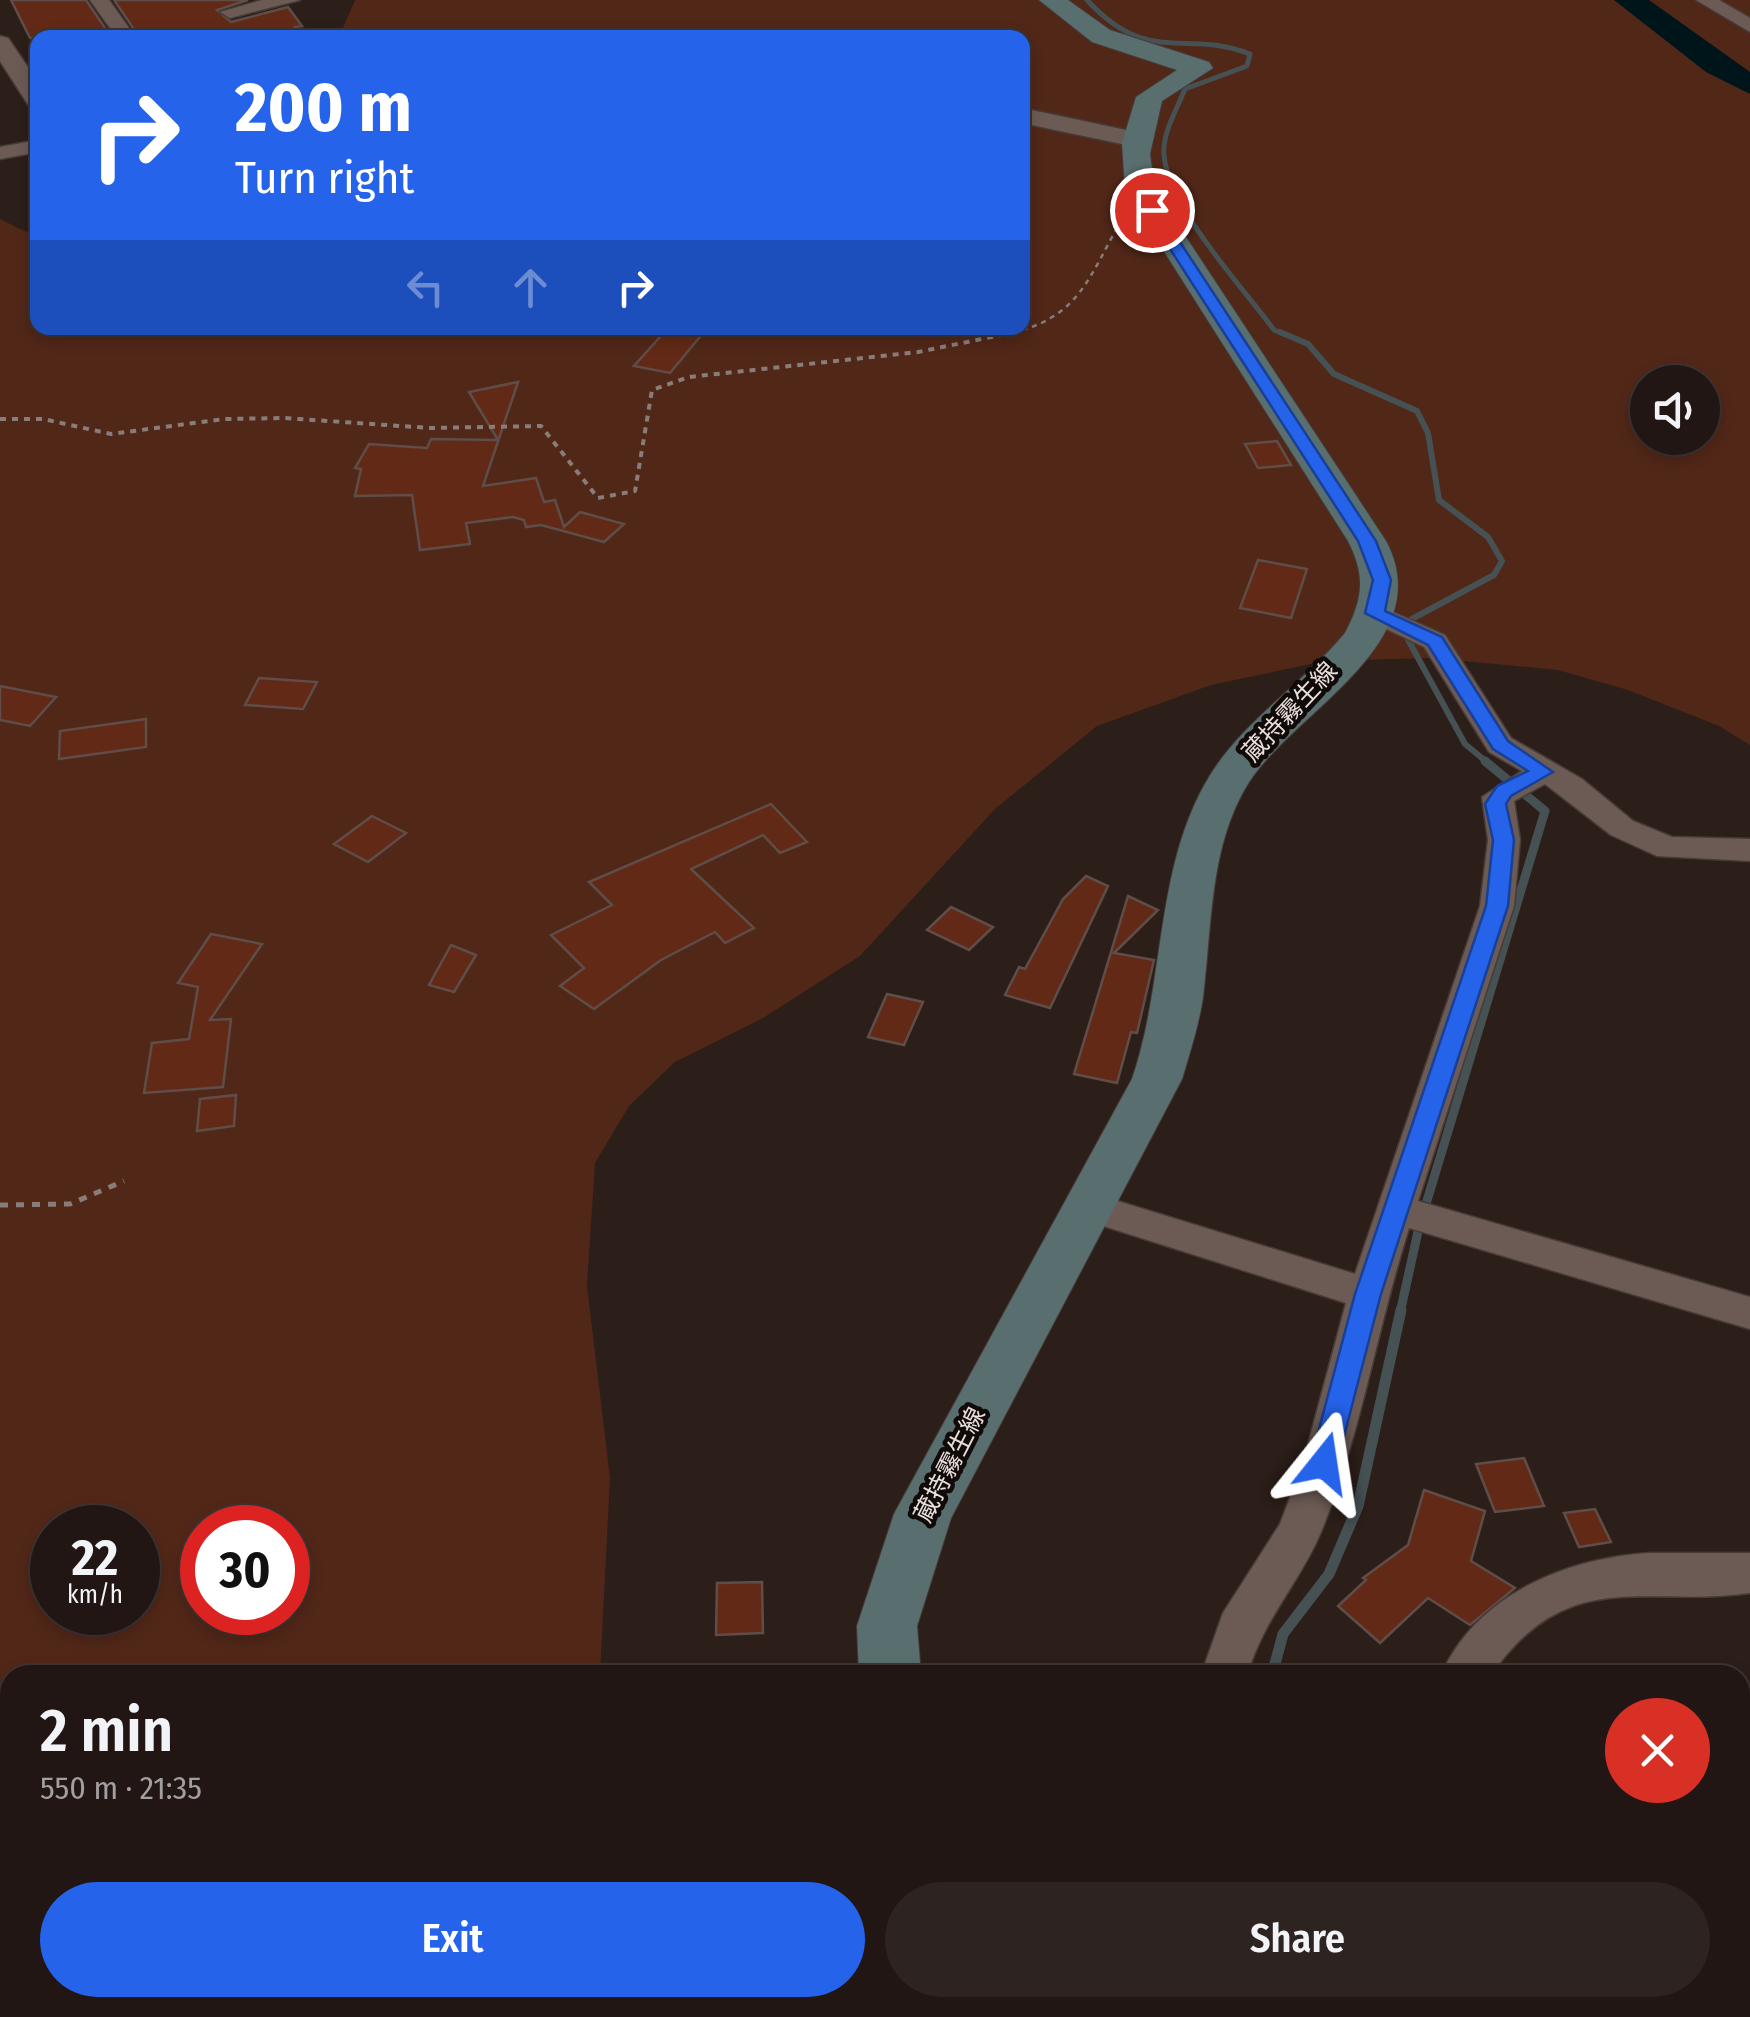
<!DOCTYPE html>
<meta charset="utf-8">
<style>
:root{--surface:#211613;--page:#2d2321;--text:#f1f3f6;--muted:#a29fa0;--line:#3e3533;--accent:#2563eb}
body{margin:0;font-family:"Fira Sans Condensed","Noto Sans JP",sans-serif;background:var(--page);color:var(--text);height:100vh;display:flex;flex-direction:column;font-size:38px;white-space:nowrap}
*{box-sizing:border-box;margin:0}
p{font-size:32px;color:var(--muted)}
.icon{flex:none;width:55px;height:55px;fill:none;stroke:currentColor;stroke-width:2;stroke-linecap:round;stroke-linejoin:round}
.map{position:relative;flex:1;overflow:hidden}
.panel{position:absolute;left:0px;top:1665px;width:1750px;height:352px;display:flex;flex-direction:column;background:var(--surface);border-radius:30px 30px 0 0;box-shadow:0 5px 15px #0003,0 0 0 2px var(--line)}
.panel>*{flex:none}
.banner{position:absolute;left:30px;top:30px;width:1000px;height:305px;border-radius:20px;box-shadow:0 5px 15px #0003,0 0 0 2px var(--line);background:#2563eb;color:#fff;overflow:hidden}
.controls{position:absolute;left:1630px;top:365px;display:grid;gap:20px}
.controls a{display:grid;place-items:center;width:90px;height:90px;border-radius:50%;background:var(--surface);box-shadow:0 5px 15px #0003,0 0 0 2px var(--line);font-size:50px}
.speed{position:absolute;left:30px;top:1505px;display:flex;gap:20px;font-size:50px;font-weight:700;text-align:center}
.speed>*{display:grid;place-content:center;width:130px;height:130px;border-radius:50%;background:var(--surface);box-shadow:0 5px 15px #0003,0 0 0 2px var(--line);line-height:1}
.speed small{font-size:25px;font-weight:400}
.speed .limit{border:15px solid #d22;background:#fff;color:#111}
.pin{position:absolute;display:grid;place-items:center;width:85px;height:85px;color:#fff;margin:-42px;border:5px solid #fff;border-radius:50%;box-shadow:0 2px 10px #0007}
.me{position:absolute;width:110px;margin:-55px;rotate:15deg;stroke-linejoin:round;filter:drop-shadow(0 0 8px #0008)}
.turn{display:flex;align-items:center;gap:35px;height:210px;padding:0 40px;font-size:45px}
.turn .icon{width:130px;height:130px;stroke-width:2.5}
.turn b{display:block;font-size:70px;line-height:85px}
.lanes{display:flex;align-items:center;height:95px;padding:0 40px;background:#0003;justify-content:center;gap:50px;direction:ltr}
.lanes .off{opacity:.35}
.round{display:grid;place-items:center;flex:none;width:105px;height:105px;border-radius:52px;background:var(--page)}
.overview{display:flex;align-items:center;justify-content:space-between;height:170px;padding:0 40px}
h1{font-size:60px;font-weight:600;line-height:75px}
.cta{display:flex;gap:20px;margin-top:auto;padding:20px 40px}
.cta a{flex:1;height:115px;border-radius:60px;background:var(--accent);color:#fff;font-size:40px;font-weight:600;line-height:115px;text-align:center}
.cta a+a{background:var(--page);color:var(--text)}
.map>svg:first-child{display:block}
.green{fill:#512718;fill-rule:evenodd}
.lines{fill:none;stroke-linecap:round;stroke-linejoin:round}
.stream-far3{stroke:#465154;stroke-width:5}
.stream-far2{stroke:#465154;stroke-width:6}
.stream-far1{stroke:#465154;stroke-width:9}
.stream{stroke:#465154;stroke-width:11}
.river{fill:#00151a;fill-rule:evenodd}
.building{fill:#622a16;stroke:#5e4d48;stroke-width:2.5}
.minor-casing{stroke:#473b38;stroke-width:3}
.tertiary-casing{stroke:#473b38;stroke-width:3}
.secondary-casing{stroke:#473b38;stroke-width:2}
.path-far2{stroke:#897d79;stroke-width:2.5;stroke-dasharray:5 5;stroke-linecap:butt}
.path-far1{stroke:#897d79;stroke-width:4;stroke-dasharray:6 6;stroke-linecap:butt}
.path{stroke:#897d79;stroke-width:5;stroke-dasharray:8 8;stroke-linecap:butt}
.minor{fill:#6c5b55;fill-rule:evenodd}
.tertiary{fill:#6c5b55;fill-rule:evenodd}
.secondary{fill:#596e6e;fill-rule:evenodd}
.route{fill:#2563eb;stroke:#184099;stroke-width:2.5}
.labels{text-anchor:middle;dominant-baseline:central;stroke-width:9;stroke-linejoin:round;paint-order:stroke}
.street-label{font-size:25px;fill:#e8dedb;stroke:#100a08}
</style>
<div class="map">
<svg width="1750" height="2017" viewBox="0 0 1750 2017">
<rect width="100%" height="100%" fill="#2c1e19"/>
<path class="green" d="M355,0h1395v745l-31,-19 -91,-36 -70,-20 -126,-12 -107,3 -114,24 -114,41 -102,83 -135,147 -97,62 -88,44 -46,44 -34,57 -8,123 23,192 -10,197h-590v333h538l-3,9h-545v-1798l37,18 1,91h984v-290l-683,-1zM1648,382h54v56h-54zM52,1528h86v84h-86zM202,1528h86v84h-86z"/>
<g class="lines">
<path class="stream-far3" d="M1087,0c63,68 98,28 163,54l-3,12 -62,23c-8,20 -23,44 -21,66 4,53 78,131 110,175l12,5"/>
<polyline class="stream-far2" points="1280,332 1308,344 1334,374 1417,411 1428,433 1439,500 1488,537 1502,561 1494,575 1408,621 1406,636 1465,744 1488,763"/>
<polyline class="stream-far1" points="1400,1313 1419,1227 1545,811 1485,761"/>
<g class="stream">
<polyline points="1272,1675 1283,1634 1329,1574 1358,1506 1401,1310"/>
<polyline points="1197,2008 1207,2017"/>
</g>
<polygon class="river" points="1614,0 1649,0 1750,72 1750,94 1706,72"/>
</g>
<g class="building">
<polygon points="11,0 86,0 112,38 30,38"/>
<polygon points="114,0 248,0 217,10 231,22 288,7 302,26 295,27 303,38 140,38"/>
<polygon points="668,328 704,332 670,373 634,366"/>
<polygon points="518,382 483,486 536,478 544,502 555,500 564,527 580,512 624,524 604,542 541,525 526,527 524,520 513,517 466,523 470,544 420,550 412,495 355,496 361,469 355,468 369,444 427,448 431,439 498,440 469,392"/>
<polygon points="1277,441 1291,465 1258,468 1245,444"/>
<polygon points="1258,560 1307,569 1291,618 1240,608"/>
<polygon points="259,678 317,682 303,709 245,705"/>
<polygon points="0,686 56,697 30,726 0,720"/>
<polygon points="146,719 146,747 59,759 60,731"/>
<polygon points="771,804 807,842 780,853 763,835 691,869 754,928 725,943 715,932 661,960 594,1009 560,986 584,968 551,935 612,905 589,882"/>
<polygon points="372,816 406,833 368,862 334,844"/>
<polygon points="1086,876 1108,886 1050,1008 1005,995 1019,967 1025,969 1063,899"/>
<polygon points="1128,896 1158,910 1114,953 1154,960 1137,1033 1131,1032 1117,1083 1074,1074"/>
<polygon points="951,907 993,927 969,950 927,930"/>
<polygon points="211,934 262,944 210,1020 231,1019 223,1087 144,1093 152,1043 189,1039 198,987 178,983"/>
<polygon points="451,945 476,955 454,992 429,985"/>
<polygon points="887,994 923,1002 904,1045 868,1037"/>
<polygon points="236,1095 234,1126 197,1131 200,1099"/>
<polygon points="1524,1458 1544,1506 1495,1512 1476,1464"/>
<polygon points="1424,1490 1485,1511 1471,1561 1515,1588 1470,1625 1428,1598 1380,1643 1338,1606 1366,1580 1363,1578 1408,1545"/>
<polygon points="1595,1509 1611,1542 1579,1547 1564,1513"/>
<polygon points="762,1582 763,1633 716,1635 717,1583"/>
</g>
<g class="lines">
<g class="minor-casing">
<g id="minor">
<polygon points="90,0 109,0 136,38 117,38"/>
<polygon points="262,0 300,0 230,18 220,12"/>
<polygon points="1696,0 1719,0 1750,18 1750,32"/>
<polygon points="38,140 38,152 0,159 0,147"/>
<path d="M1375,604l70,31 66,103 71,41 51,42 39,16 78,2v22l-93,-5 -46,-21 -66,-51 -31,17 6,39 -6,66 -96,295 332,96v32l-341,-101c-32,100 -48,207 -88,304 -22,52 -56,84 -74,143h-46l22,-62 57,-89 23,-61 43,-160 -274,-87 -6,-10 6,-10 13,-5 270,83 125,-368 8,-66 -6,-43 40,-26 -33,-19 -65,-105 -59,-28 -4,-6z"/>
<path d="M1650,1553h100v40c-106,15 -182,-29 -259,82h-50c36,-81 126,-117 209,-122z"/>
<polygon points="0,1719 10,1723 10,1773 0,1769"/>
<polygon points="450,2008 502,2008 506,2017 454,2017"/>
<polygon points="519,2008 571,2008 567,2017 515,2017"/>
<polygon points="1083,2008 1134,2008 1137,2017 1085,2017"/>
<polygon points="1264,2008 1317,2008 1313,2017 1260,2017"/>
</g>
</g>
<g class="tertiary-casing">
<g id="tertiary">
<polygon points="0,36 8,38 38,82 38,108 29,106 0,61"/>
<polygon points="1022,108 1145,134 1149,139 1136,147 1022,123"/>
</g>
</g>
<g class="secondary-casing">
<g id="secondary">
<path d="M1039,0h29l42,30 99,32 4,6 -51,33 -12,53 5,36 231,351c54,101 -90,169 -137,241 -40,63 -37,144 -46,215 -4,28 -13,55 -21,82l-231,439 -34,108 4,49h-62l-2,-49 37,-112 238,-435c34,-98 22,-211 77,-302 34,-56 94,-93 136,-144 18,-34 21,-57 3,-92l-223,-351 -3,-47 14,-46 41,-27 -85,-28z"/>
<polygon points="971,2008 1040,2008 1044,2017 974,2017"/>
</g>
</g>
<path class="path-far2" d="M1003,335c79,-16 84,-57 122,-121"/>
<polyline class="path-far1" points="0,419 43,419 111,434 224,419 284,418 430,428 541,426 598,498 635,491 652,390 689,377 918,352 1016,332"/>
<polyline class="path" points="0,1205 70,1204 124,1181"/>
<use href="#minor" class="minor"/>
<use href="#tertiary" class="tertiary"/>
<use href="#secondary" class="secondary"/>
</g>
<polygon class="route" points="1152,206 1159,210 1376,541 1391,580 1385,611 1442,637 1508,741 1553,772 1511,796 1506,804 1514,840 1508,906 1381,1294 1337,1463 1333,1472 1314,1472 1310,1463 1355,1294 1486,906 1493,840 1485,804 1497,786 1528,771 1493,749 1428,645 1365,613 1373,580 1358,541 1145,210"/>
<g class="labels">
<g class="street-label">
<text transform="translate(1290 712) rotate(-47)">蔵持霧生線</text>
<text transform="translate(950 1465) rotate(-63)">蔵持霧生線</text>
</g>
</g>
</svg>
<div class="controls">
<a><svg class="icon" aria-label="sound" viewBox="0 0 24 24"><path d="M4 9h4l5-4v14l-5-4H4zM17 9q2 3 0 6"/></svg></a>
</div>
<div class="speed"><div>22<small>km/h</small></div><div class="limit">30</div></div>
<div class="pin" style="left:1152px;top:210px;background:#d93025"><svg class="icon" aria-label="arrive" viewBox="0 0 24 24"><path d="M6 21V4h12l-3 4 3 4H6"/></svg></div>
<svg class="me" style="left:1324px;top:1463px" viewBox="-20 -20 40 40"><path d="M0-17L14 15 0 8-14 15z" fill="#2563eb" stroke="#fff" stroke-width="4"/></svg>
<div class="banner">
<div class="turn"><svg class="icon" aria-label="right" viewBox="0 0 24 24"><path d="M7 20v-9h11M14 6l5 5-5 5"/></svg><div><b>200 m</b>Turn right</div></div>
<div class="lanes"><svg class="icon off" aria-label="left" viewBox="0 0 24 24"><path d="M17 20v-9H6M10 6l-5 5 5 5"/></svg><svg class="icon off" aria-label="ahead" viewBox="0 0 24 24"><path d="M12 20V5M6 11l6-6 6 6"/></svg><svg class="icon" aria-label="right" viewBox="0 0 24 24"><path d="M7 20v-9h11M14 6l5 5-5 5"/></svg></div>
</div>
<section class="panel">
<div class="overview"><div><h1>2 min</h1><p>550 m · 21:35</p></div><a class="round" style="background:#d93025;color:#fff"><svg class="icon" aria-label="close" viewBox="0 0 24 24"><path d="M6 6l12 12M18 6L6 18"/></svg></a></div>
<div class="cta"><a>Exit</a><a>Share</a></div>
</section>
</div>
